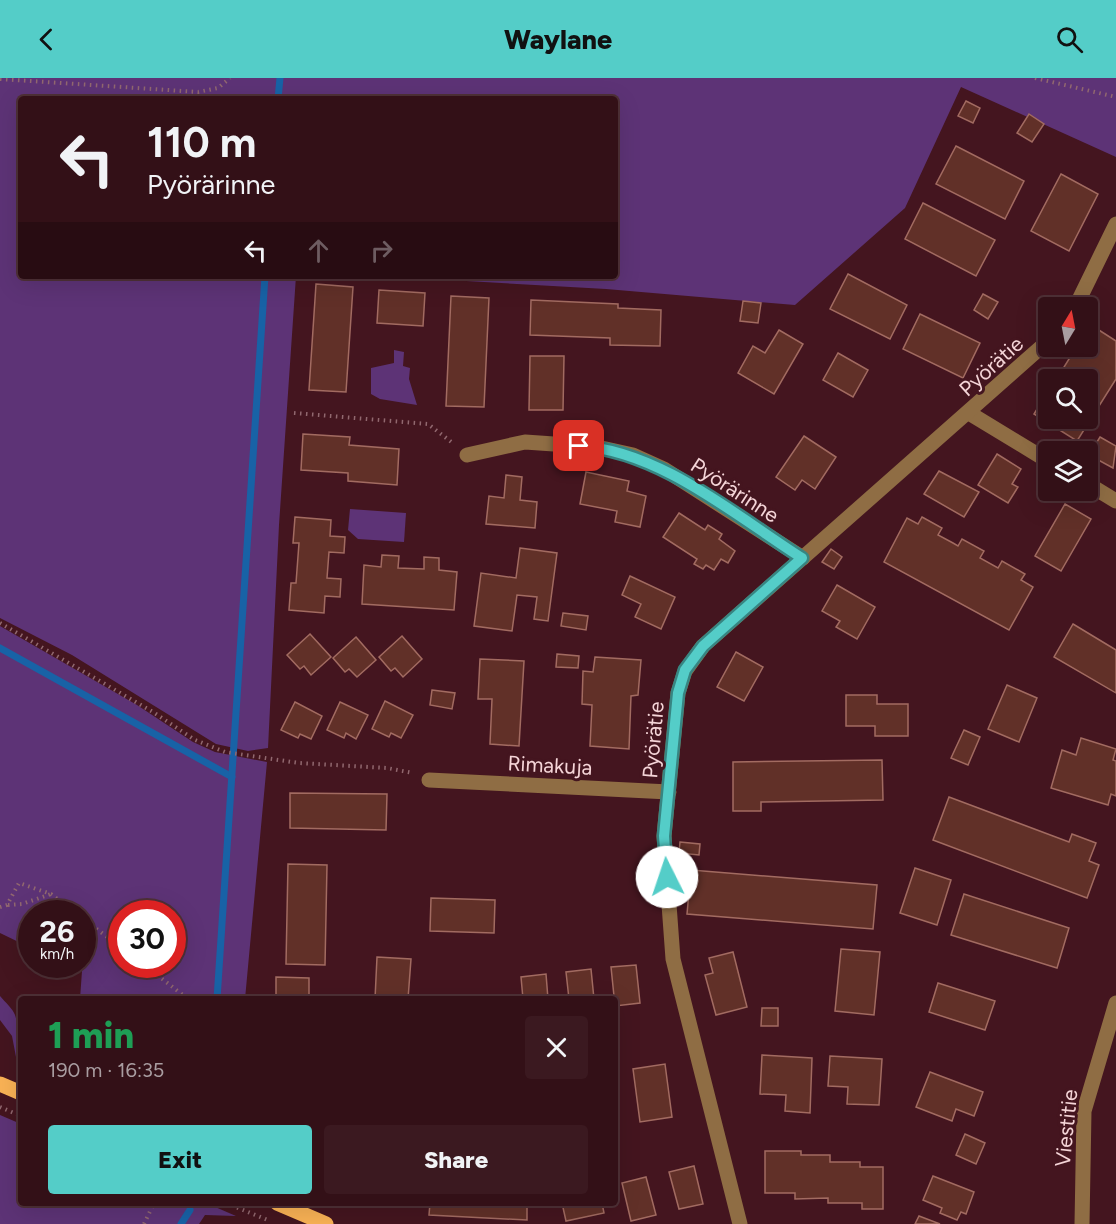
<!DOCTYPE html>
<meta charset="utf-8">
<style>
:root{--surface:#331017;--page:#3b1920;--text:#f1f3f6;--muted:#a99da1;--line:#4e3036;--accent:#54cdc8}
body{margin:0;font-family:Figtree,sans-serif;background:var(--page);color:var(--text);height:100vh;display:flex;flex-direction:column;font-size:22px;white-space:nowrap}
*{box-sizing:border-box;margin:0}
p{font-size:20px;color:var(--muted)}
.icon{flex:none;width:33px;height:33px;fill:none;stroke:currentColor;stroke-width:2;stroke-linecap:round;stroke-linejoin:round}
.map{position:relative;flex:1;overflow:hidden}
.drawer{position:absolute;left:18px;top:918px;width:600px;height:210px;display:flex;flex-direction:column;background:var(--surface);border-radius:6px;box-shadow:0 6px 24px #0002,0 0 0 2px var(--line)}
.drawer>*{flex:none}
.guide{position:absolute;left:18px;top:18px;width:600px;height:183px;border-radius:6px;box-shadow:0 6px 24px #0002,0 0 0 2px var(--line);background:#331017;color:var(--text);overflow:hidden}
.needle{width:39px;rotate:10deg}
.tools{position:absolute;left:1038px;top:219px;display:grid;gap:12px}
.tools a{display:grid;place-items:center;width:60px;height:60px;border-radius:6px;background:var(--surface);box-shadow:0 6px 24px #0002,0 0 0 2px var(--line);font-size:30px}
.speed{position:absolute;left:18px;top:822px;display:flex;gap:12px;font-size:30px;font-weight:700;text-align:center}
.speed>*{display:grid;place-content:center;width:78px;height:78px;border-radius:50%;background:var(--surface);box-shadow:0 6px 24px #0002,0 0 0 2px var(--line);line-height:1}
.speed small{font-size:15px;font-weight:400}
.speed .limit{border:9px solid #d22;background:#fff;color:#111}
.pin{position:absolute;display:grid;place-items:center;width:51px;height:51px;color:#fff;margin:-26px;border-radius:12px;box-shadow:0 3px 9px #0006}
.me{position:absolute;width:66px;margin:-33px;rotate:356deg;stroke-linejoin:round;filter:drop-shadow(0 0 4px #0008)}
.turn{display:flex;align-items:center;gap:21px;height:126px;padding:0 30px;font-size:27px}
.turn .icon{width:78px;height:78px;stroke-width:2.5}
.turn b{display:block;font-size:42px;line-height:51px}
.lanes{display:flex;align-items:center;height:57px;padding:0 30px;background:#0003;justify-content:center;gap:30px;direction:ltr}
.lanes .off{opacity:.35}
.round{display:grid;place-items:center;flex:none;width:63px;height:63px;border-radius:6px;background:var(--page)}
.headline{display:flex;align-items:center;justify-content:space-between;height:102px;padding:0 30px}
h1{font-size:36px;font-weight:800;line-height:45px;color:#1e9e55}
.primary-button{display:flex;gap:12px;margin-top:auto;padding:12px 30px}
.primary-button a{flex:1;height:69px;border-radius:6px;background:var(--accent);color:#111;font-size:24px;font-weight:800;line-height:69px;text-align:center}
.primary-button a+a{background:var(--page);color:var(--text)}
header{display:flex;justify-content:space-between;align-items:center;height:78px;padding:0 30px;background:var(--accent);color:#111;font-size:27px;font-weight:800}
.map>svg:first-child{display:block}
.green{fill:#5d3376;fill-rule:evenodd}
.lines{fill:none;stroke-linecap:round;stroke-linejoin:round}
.stream{stroke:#1862a6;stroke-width:7}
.building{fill:#613028;stroke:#a26b61;stroke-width:1.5}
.path{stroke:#91686f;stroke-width:4;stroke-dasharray:1.5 4.5;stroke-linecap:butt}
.minor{stroke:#8f6d44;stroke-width:15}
.major{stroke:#f9b255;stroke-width:15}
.route-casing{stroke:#378582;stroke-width:15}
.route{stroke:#54cdc8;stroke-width:10}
.labels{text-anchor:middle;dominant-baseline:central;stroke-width:6;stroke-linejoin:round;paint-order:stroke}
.street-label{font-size:21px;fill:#f5d5d8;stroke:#44151f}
</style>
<header><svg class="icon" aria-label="back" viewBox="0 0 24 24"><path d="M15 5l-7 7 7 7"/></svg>Waylane<svg class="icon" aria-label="search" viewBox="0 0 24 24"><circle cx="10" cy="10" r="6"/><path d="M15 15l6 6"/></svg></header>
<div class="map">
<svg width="1116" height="1146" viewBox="0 0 1116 1146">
<rect width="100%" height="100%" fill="#44151f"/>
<g class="green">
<polygon points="0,0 1116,0 1116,79 961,9 905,130 795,227 606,211 379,198 615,198 615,21 21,21 21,198 296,198 279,447 268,670 248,673 216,666 72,577 0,540"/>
<polygon points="394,272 404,274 403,288 410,290 409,301 417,327 380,321 371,316 371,290 394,285"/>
<polygon points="350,431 406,435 404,464 358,461 348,452"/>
<path d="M0,548l137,79 56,37 22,10 52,10 -22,237h-165l2,-28 -14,-6 14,-1v-50h-50l-1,34 -31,-15zM122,836h50v50h-50z"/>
<path d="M0,918c5,6 13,13 15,19 5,15 6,36 6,52l-5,-10 -4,-21 -12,-16z"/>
<polygon points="0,1037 21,1046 21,1125 206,1125 236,1138 205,1137 199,1146 0,1146"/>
</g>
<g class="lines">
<g class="stream">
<polyline points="278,21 280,0"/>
<polyline points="0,570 232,699"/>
<polyline points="217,921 265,198"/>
<polyline points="181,1146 190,1132"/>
</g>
</g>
<g class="building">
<polygon points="966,23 980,30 973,45 958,38"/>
<polygon points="1029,36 1044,46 1032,64 1017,55"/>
<polygon points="956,68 1024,103 1005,141 936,106"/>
<polygon points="1061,96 1098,116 1069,173 1031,153"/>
<polygon points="923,125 995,162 976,198 905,161"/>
<polygon points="848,196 907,227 890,261 830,231"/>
<polygon points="316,206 353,209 346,314 309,312"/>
<polygon points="379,212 425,215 423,248 377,245"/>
<polygon points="983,216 998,224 988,241 974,232"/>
<polygon points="451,218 489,220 484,329 446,328"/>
<polygon points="531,222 618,226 618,230 661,232 660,268 610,267 610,260 530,257"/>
<polygon points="743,223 761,225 758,245 740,243"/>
<polygon points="920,236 980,265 963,300 903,271"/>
<polygon points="1091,247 1116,263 1116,301 1077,363 1034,336 1048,313 1048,340 1088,340 1088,302 1056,302 1077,268 1088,268 1088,252"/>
<polygon points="779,252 803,266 774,316 738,295 753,268 765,275"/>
<polygon points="838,275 868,292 853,319 823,302"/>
<polygon points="530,278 564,278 563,332 529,332"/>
<polygon points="303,356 350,359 349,367 399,371 397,407 348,403 348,395 301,392"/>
<polygon points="804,358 836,379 815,411 802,402 795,412 776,399"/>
<polygon points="1100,359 1116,368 1113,390 1089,377"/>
<polygon points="997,376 1021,391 1012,406 1018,409 1008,425 978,407"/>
<polygon points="939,393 979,414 964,439 924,416"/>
<polygon points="586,394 629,403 627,413 646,418 640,449 615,444 617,433 580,426"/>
<polygon points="506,397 522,399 520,422 537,424 535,450 486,446 489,418 504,420"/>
<polygon points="1065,426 1091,441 1061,493 1035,478"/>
<polygon points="679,435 705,452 708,447 722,456 719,461 735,473 728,485 721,481 714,492 706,487 703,491 694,486 697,481 663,459"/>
<polygon points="295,439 331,442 330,458 345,459 344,475 329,474 327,500 341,501 340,519 325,518 324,535 289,532 291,505 296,505 299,465 293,465"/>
<polygon points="922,439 942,450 938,457 953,465 958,468 962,461 984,473 980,480 998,490 1002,483 1025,496 1021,502 1033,509 1009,552 884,484 907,440 918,446"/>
<polygon points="520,470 557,475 548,543 534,541 537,519 517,517 512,553 474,548 481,495 516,500"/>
<polygon points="831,471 842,479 834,491 822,484"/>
<polygon points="382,477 399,478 398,490 424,491 424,479 439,480 439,492 457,494 454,532 362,526 364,487 381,489"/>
<polygon points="630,498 675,519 661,551 635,539 641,526 622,517"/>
<polygon points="837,507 875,529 857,561 836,549 840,543 822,533"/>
<polygon points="563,535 588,538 586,552 561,548"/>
<polygon points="1073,546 1116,572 1116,615 1054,579"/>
<polygon points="310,556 331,579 311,597 304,588 300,591 287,577"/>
<polygon points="402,558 422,581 403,599 395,590 391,593 379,579"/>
<polygon points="356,559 376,582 357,599 349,591 345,594 333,580"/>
<polygon points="736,574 763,589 744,623 717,609"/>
<polygon points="557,576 579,578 578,590 556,589"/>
<polygon points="595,579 641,582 638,617 631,618 629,671 590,668 592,627 582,626 583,593 593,594"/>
<polygon points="480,581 524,583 519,668 490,666 492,621 478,621"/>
<polygon points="1007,607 1037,620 1019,664 988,651"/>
<polygon points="432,612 455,615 452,631 430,627"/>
<polygon points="846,617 877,617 877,626 908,626 908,658 875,658 875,648 846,648"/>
<polygon points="385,623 413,637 401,660 391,655 389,659 372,651"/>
<polygon points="295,624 322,638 311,661 300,656 298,660 281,652"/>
<polygon points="340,624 368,637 356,661 346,655 344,660 327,652"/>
<polygon points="964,652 980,659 968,687 951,680"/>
<polygon points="1081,660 1116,671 1113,682 1116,683 1116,718 1111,716 1108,727 1051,710 1062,672 1076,677"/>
<polygon points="882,682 883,722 761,724 761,733 733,733 733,684"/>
<polygon points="290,715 387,716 386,752 290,750"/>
<polygon points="949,719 1069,764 1072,756 1096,765 1089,783 1099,787 1087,820 933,762"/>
<polygon points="680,764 700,766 699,777 679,775"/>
<polygon points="288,786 327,787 325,887 286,886"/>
<polygon points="915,790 951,802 937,847 900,835"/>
<polygon points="691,792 877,807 873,851 687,836"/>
<polygon points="964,816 1069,850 1057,890 951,857"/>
<polygon points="431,820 495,822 494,855 430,853"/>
<polygon points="841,871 880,874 874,937 835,933"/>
<polygon points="733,874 747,929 716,937 705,897 713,895 709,880"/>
<polygon points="377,879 411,881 408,921 375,921"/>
<polygon points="636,887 640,925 615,928 611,889"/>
<polygon points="591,891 594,921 569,921 566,894"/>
<polygon points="546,896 548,921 523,921 521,899"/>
<polygon points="276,899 309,900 309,921 276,921"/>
<polygon points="938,905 995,923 985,952 929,934"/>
<polygon points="762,930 778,930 778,948 761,948"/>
<polygon points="762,977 812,980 810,1035 785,1033 786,1017 760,1016"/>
<polygon points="830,978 882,981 879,1027 847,1026 848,1009 828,1008"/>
<polygon points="665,986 672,1039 640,1044 633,991"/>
<polygon points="930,994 983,1014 974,1038 956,1031 952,1043 916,1029"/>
<polygon points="965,1056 985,1065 976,1086 956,1077"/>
<polygon points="765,1073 801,1073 801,1077 830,1077 830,1084 860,1084 860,1089 883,1089 883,1131 862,1131 862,1125 828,1125 828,1120 795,1121 795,1115 765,1115"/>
<polygon points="694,1088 703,1126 679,1131 669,1094"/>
<polygon points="933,1098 974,1114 966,1136 961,1134 957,1142 940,1135 942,1130 923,1122"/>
<polygon points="646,1099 656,1137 631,1143 622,1105"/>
<polygon points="430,1125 527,1125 527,1142 429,1137"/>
<polygon points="562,1125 602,1125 604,1135 566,1143"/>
<polygon points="919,1138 940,1146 915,1146"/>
</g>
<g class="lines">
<g class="path">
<polyline points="1035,0 1116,19"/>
<polyline points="0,1 198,14 218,10 230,0"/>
<polyline points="294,335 428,346 454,366"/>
<polyline points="0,545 153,634 195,662 225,674 299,685 387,690 413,695"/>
<polyline points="8,827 22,826 51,816"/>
<polyline points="0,829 7,827 19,805 51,816 76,836"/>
<polyline points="82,840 122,870"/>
<polyline points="143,886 188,921"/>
<polyline points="0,1029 21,1038"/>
<polyline points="226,1125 270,1143"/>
<polyline points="144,1146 154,1125"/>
</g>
<g class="minor">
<polyline points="1075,230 1116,146"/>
<polyline points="969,335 1048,383"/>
<polyline points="467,377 525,364 597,369 633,377 664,391 803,480"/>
<polyline points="1088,406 1116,423"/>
<polyline points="429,702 669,714"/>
<polyline points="740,1146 673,881 664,758 678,615 685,593 703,568 1048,263"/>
<polyline points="1082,1146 1084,1033 1116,925"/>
</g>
<g class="major">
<polyline points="0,1006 21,1015"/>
<polyline points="277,1125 326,1146"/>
</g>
</g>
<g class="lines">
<g class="route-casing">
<path id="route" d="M579,368c80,4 157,70 223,112l-99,88 -18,24 -7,23 -14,143 3,41"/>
</g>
<use href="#route" class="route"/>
</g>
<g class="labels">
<g class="street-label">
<text transform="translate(991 288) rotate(-42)">Pyörätie</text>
<text transform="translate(735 412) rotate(33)">Pyörärinne</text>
<text transform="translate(653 662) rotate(-85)">Pyörätie</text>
<text transform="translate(550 687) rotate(3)">Rimakuja</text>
<text transform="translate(1066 1050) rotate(-84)">Viestitie</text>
</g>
</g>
</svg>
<div class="tools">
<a><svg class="needle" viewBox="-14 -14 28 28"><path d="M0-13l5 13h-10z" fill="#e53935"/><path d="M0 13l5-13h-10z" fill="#a99da1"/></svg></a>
<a><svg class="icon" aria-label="search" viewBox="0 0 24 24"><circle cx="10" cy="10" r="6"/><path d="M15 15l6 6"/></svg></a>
<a><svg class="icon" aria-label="layers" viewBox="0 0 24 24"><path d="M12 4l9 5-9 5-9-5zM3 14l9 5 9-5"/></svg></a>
</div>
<div class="speed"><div>26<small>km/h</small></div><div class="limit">30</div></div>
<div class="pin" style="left:579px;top:368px;background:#d93025"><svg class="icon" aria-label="arrive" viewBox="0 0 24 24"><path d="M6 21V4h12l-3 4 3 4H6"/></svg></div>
<svg class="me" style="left:667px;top:799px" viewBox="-20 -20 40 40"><circle r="19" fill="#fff"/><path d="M0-13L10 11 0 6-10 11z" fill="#54cdc8"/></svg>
<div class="guide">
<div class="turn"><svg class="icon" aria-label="left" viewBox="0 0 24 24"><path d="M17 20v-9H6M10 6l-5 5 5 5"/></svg><div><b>110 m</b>Pyörärinne</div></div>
<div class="lanes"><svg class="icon" aria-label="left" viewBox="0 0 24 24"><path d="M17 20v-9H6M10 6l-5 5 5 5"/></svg><svg class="icon off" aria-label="ahead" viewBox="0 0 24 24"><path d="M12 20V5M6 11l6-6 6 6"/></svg><svg class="icon off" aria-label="right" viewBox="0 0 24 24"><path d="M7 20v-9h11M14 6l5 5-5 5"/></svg></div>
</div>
<section class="drawer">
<div class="headline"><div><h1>1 min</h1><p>190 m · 16:35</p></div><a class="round"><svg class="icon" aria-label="close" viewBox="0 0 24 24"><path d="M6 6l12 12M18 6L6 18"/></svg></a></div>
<div class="primary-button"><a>Exit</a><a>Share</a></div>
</section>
</div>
